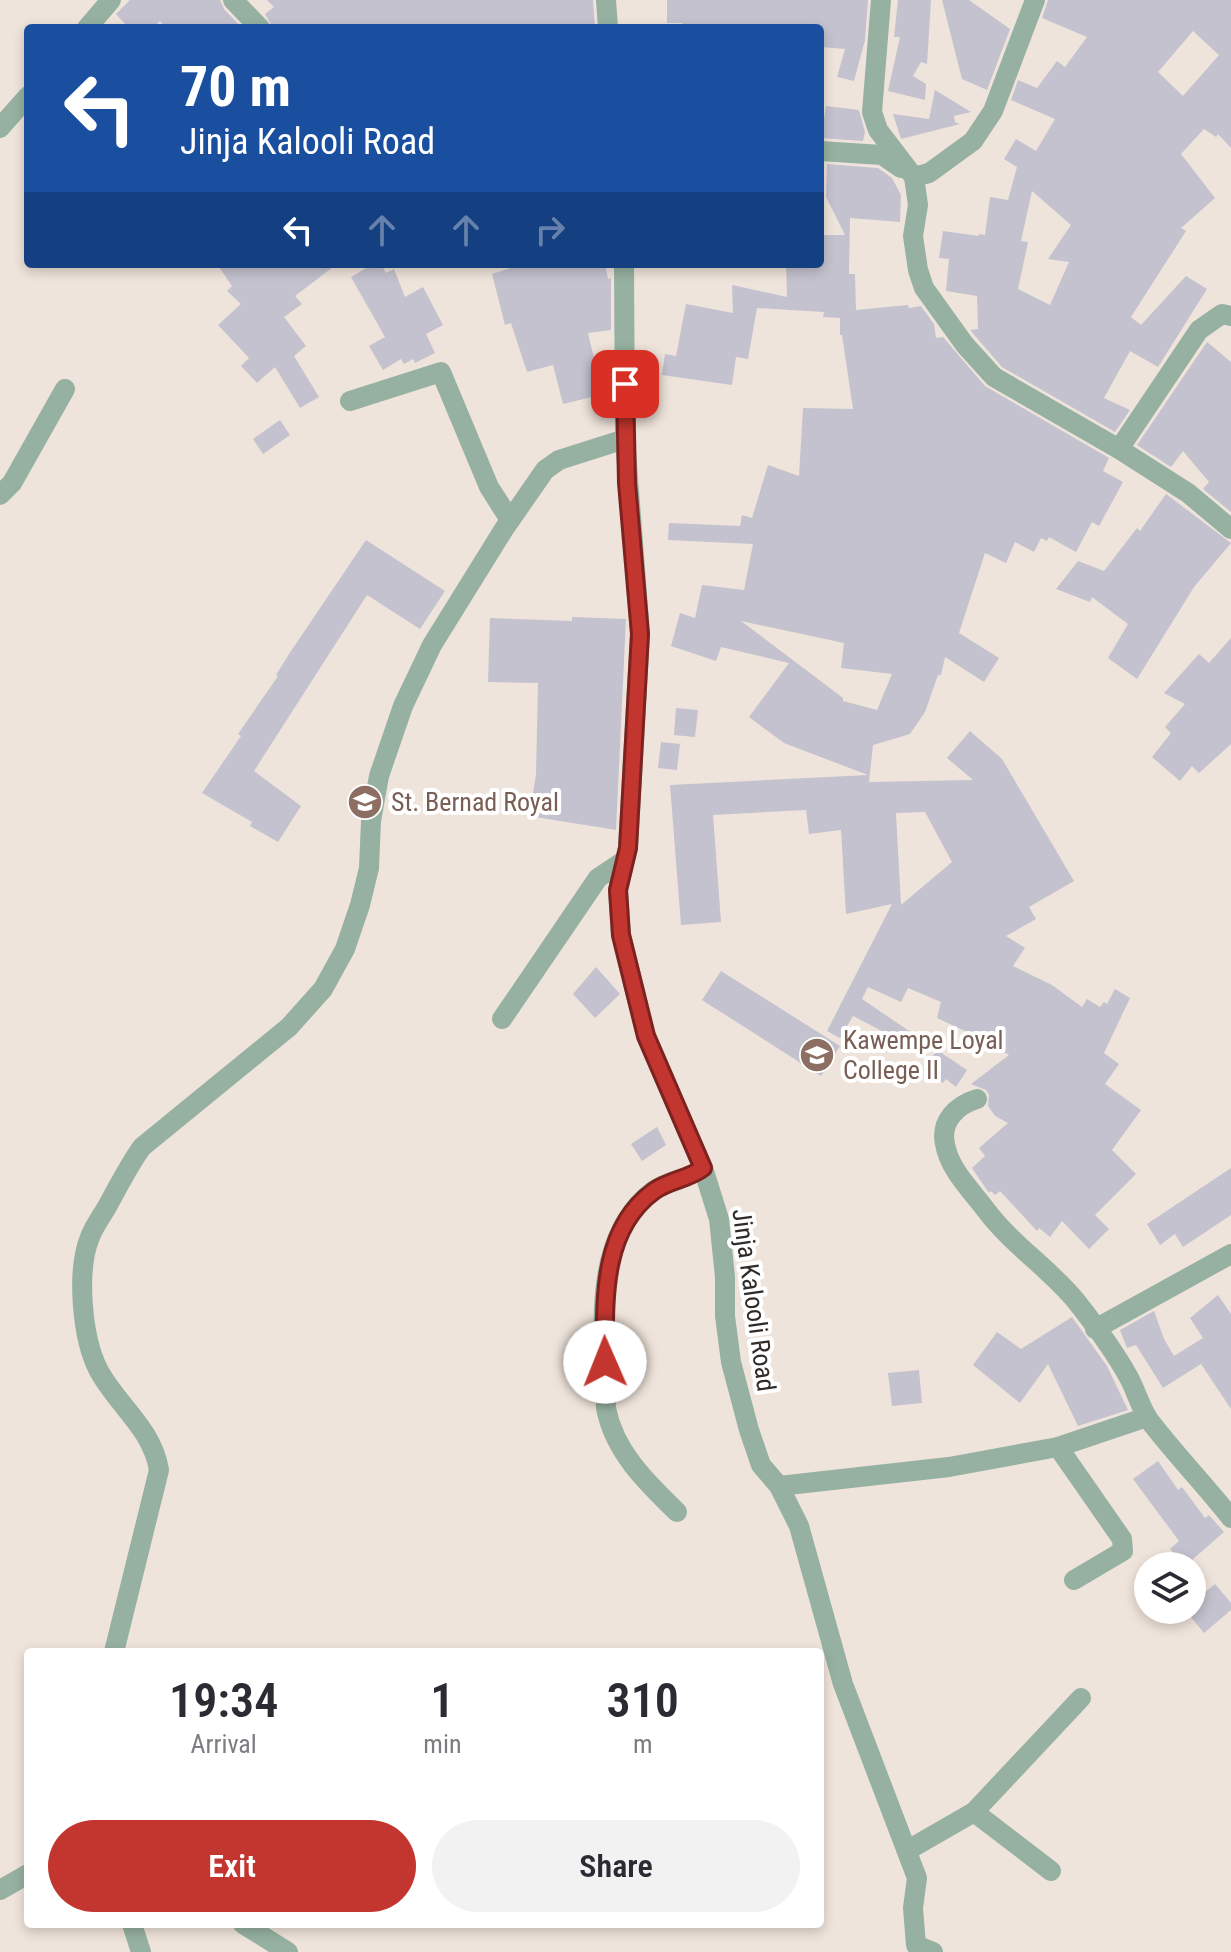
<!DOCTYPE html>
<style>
:root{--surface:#fff;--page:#f2f2f3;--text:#2b2b33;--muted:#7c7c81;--accent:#c3352f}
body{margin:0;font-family:"Roboto Condensed",sans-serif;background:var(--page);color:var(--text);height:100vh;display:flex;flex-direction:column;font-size:30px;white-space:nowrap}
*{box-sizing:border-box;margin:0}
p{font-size:26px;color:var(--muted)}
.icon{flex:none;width:44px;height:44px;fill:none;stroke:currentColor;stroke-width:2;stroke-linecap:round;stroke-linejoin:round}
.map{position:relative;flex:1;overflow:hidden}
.panel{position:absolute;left:24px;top:1648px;width:800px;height:280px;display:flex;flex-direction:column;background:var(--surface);border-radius:8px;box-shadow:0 4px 12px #0003}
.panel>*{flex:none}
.banner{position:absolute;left:24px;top:24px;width:800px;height:244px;border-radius:8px;box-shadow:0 4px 12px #0003;background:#1a4fa0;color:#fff;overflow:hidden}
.tools{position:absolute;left:1134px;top:1552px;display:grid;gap:16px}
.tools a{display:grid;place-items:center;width:72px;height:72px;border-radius:50%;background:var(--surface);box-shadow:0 4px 12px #0003;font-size:40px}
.pin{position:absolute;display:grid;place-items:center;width:68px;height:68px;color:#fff;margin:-34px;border-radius:16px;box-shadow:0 4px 12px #0006}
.me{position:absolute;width:88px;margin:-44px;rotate:359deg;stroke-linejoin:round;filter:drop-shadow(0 0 6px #0008)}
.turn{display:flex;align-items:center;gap:28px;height:168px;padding:0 24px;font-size:36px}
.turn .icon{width:104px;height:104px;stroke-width:2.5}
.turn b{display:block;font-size:56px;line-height:68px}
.lanes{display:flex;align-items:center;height:76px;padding:0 24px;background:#0003;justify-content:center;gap:40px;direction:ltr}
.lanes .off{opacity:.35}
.eta{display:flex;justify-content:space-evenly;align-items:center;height:136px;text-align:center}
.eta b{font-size:48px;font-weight:600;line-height:56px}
.cta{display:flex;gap:16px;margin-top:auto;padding:16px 24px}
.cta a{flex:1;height:92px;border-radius:48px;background:var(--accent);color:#fff;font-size:32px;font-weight:600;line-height:92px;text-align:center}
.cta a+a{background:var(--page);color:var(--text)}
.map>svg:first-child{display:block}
.building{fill:#c3c2ce;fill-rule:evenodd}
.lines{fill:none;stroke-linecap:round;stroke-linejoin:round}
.minor{stroke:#96b1a1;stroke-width:20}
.route-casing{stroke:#7f221f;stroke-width:20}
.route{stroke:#c3352f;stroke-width:14}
.labels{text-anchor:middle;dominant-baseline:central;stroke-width:8;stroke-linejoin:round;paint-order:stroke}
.education-label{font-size:26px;fill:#785e54;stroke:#fff;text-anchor:start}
.street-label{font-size:26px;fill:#2f2b28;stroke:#fff}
</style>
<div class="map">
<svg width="1231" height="1952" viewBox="0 0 1231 1952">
<rect width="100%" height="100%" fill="#efe4db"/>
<g class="building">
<polygon points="130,0 220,0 224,9 242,28 166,28 160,21 152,28 129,28 116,14"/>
<polygon points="267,0 593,0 595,28 273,28 265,14 274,7"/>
<polygon points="667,0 868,0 865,40 854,81 837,77 845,49 820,47 820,27 682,28 682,23 667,23"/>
<polygon points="898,0 931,0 927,64 921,62 913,76 926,84 925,100 888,91 900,37 894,37"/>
<polygon points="942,0 969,0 1010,29 987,90 962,79"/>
<path d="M1048,0h183v148l-13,-14 -2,3 -12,-8 -23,25 34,44 -34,30 5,3 -55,86 10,8 45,-49 21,13 -49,78 -28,-16 -26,47 26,12 -15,22 -113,-65 -32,-37 8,-1 -1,-33 -31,-5 3,-32 -10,-1 4,-27 36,5v-2l6,1 5,-38 18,3 9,-33 -13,-8 12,-20 20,12 19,-32 -44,-19 7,-20 19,8 20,-27 8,6 22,-30 -45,-19zM1193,31l26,24 -36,41 -25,-24zM1032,191l39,34 -23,34 21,3 -19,43 -32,-16 10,-47 -7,-1z"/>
<polygon points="935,90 971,112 954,116 955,122 960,124 901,139 893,114 929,119"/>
<polygon points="826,106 859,110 865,132 863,141 821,138"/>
<path d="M827,164l51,4 14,10 9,17 -1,27 -50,-4 -1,56h6l1,36 52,-5 1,3 12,-2 13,18 2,14 7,-1 42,49 124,72 -6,13 20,11 -24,44 -7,-4 -16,30 -27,-15 -2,4 -6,-3 -7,14 -19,-10 -9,21 -21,-10 -26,80 40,25 -15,24 -39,-25 -4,18h-3l-13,37 -15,22 -37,11 -4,37 104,-2 -26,-22 23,-27 32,28 72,122 -45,26 7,12 -30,17 19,12 -12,18 39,19 30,22 5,-8 13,8 4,-5 3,2 8,-15 15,9 -26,55 15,11 -14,20 36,26 -29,40 24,24 -41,41 14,14 -20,20 -27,-28 -12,16 -11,-9 -2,3 -37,-40 -5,4 -4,-4 -2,2 -17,-25 13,-12 -6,-8 29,-25 -13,-7 -7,-10 1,-11 -3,-5 -15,-6 38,-29 -29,-17 -43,-20 4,-16 -33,-14 -7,14 -33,-15 -6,12 53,36 -6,10 -56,-29 -13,22 -13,-7 65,-127 -46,10 -5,-84 -32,4 -3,-24 -93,5 8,107 -40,3 -11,-140 198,-10 -84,-32 -35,-26 40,-54 -68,-16 -5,14 -45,-15 9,-33 15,5 7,-33 42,5 9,-46 -85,-4 1,-17 71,3 2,-11 10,3 16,-53 31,11 4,-68 50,1 -11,-74h-2v-17l-17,-1 1,-5 -67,-4 -9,51 -12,-2 -4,28 -70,-10 3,-21 11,2 10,-52 47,9 -1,-28 55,12 -1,-33h34v-29h25l-19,-38zM741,621l103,22 -3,25 51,6 -15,36 -34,-9v-3zM925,812l27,50 -51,43 -5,-92z"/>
<polygon points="217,264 337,264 295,296 302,304 284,317 306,346 294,356 319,397 300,408 275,367 257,383 241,366 249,358 218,325 241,304 227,291 232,286"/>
<polygon points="373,264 381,264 386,273 394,269 405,297 423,287 443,325 426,334 435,353 415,363 413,359 404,364 401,359 383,370 369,346 385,337 351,277"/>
<polygon points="523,264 543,264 544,267 560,264 605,264 608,279 611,278 611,330 588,333 598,375 591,377 596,396 563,404 553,365 527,372 511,323 505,325 492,274"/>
<polygon points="1207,342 1231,362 1231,512 1203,489 1209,482 1183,451 1171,467 1137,445"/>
<polygon points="280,420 290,435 263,454 253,439"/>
<polygon points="1166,494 1231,543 1194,587 1137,679 1108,658 1128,624 1092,597 1090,602 1056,589 1078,561 1104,571 1137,528 1140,531"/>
<polygon points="366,540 445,591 420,629 367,595 254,771 301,806 278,842 250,826 252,822 202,793 241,736 238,734 278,676 276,675 289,654"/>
<polygon points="572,617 626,619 616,830 529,816 536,775 538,683 488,682 490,618 572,621"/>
<polygon points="1231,638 1231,744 1199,773 1192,766 1180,781 1152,757 1171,733 1165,727 1185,704 1164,693 1199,654 1209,663"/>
<polygon points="676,708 698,710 695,737 674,735"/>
<polygon points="661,742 680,744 677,770 658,768"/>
<polygon points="596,967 620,994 595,1018 573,994"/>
<polygon points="721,971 840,1046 821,1076 702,1000"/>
<polygon points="937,1050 967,1070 956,1087 946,1079 943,1083 923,1070"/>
<polygon points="657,1127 666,1145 642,1161 631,1144"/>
<polygon points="1231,1168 1231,1215 1183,1247 1175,1234 1160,1245 1147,1224"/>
<polygon points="1218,1295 1231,1314 1231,1409 1201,1364 1163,1388 1136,1345 1127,1348 1120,1330 1154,1311 1164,1339 1174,1356 1203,1338 1190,1318"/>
<polygon points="1072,1317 1107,1366 1128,1410 1078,1426 1048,1364 1020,1403 973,1365 997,1332 1021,1349"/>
<polygon points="919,1370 922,1403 892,1406 888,1373"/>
<polygon points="1158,1461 1178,1490 1182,1487 1205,1518 1209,1515 1224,1532 1185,1566 1170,1549 1179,1541 1133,1479"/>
<polygon points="1215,1584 1231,1603 1231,1610 1204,1633 1185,1610 1192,1610 1195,1585 1203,1594"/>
</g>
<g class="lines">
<g class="minor">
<polyline points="233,0 260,28"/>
<polyline points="606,0 608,28"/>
<polyline points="881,0 872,112 878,130 914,177"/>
<polyline points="1035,0 993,111 973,141 929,173 914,177 918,205 913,236 918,270 924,288 965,345 994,377 1119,449"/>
<polyline points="87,28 111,0"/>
<polyline points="0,128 28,96"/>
<polyline points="820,151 882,155 901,168"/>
<polyline points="624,264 625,439 640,634 628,848 618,890 621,935 646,1036 703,1168 719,1219 725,1277 725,1316 731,1362 749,1430 761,1465 779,1486 799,1526 843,1684 917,1878 913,1908 916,1945 933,1952"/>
<polyline points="1231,316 1222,314 1199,330 1119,449 1188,493 1231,529"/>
<polyline points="350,401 441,372 489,487 510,520"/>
<polyline points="0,495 12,483 65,389"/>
<polyline points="502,1019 598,878 625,860"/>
<path d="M977,1099c-20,6 -37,22 -32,45 4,25 26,46 41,66 26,35 63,58 90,91 19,24 37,48 52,75 8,14 12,31 21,44 26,34 56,65 82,98"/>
<polyline points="1095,1329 1231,1254"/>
<polyline points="1058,1447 1122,1539 1123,1551 1074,1580"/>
<polyline points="779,1486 949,1467 1058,1447 1147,1417"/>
<path d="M677,1512c-31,-30 -63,-61 -71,-104 -1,-70 -17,-168 47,-217 16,-11 36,-12 50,-23"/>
<path d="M114,1652l45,-182c-7,-42 -41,-64 -60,-99 -17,-32 -23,-100 -9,-134 4,-11 12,-21 18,-32 11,-20 21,-40 34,-58l147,-120 34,-38 22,-40 15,-44 9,-37 2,-47 8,-45 24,-70 29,-61 72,-116 41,-59 14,-10 66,-21"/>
<polyline points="974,1812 1081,1698"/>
<polyline points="908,1850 974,1812 1051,1871"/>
<polyline points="0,1890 28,1874"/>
<polyline points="132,1924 141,1952"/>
<polyline points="243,1924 288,1952"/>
</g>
</g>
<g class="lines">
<g class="route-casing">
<path id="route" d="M605,1362c0,-58 -5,-132 49,-171 15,-11 35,-12 49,-23l-57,-132 -25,-101 -3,-45 10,-42 12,-214 -13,-151 -2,-99"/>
</g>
<use href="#route" class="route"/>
</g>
<defs>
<g id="school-disc" transform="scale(1.8)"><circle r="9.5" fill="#8d6e63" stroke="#fff"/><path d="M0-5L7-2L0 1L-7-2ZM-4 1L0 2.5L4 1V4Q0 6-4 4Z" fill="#fff"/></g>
</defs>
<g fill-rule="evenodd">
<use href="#school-disc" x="365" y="802"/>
<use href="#school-disc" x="817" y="1055"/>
</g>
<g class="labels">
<g class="education-label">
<text x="391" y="802">St. Bernad Royal</text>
<text x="843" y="1040">Kawempe Loyal<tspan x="843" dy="30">College II</tspan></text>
</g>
<g class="street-label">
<text transform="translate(754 1300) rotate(82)">Jinja Kalooli Road</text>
</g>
</g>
</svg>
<div class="tools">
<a><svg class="icon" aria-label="layers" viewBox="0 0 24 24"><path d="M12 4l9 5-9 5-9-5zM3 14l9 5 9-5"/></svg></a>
</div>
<div class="pin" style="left:625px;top:384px;background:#d93025"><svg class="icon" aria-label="arrive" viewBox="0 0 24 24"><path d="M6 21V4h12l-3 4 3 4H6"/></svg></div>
<svg class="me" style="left:605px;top:1362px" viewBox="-20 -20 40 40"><circle r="19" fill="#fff"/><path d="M0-13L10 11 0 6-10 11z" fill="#c3352f"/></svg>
<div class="banner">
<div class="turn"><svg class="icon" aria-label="left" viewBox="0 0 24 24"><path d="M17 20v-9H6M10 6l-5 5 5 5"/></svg><div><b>70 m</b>Jinja Kalooli Road</div></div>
<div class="lanes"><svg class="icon" aria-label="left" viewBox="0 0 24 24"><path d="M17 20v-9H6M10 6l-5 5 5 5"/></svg><svg class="icon off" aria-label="ahead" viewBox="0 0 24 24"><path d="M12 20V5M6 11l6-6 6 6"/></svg><svg class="icon off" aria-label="ahead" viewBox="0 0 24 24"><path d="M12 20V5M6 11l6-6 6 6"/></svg><svg class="icon off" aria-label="right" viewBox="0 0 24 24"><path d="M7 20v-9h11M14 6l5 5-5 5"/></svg></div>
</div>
<section class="panel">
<div class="eta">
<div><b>19:34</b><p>Arrival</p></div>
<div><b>1</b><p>min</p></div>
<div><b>310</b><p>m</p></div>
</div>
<div class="cta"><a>Exit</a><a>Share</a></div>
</section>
</div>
